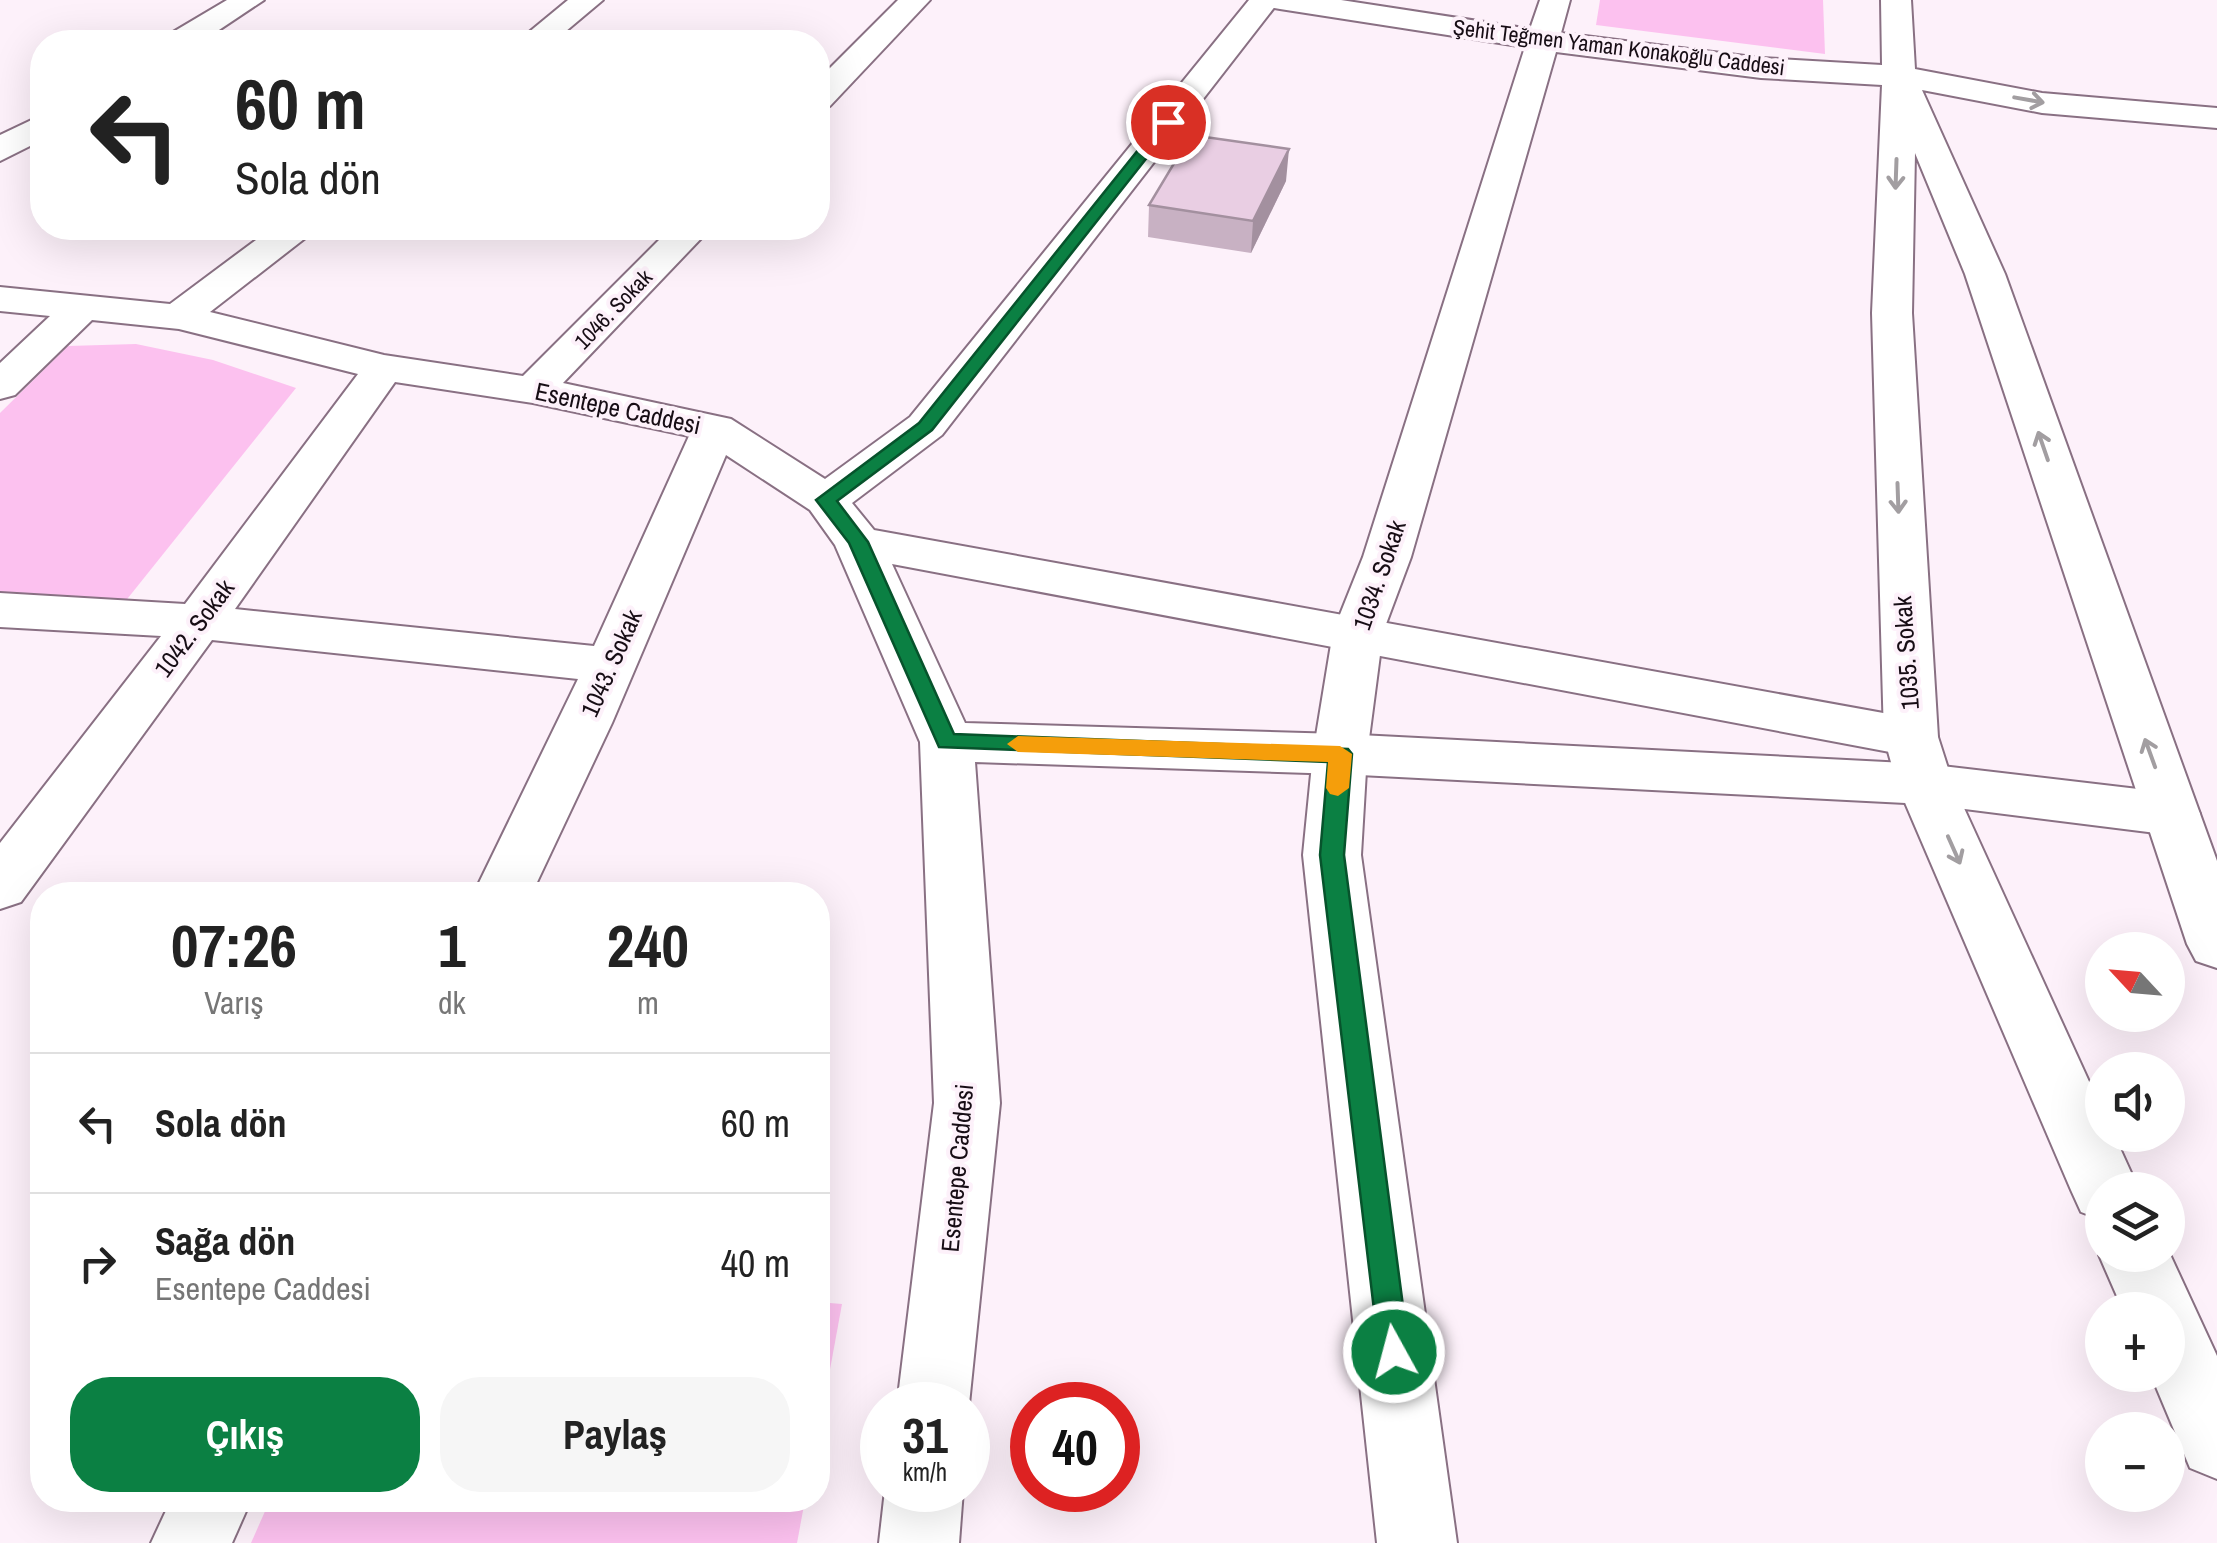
<!DOCTYPE html>
<html lang="tr">
<meta charset="utf-8">
<style>
:root{--surface:#fff;--page:#f6f6f6;--text:#222;--muted:#767676;--line:#e0e0e0;--accent:#0b8043}
body{margin:0;font-family:"Archivo Narrow",sans-serif;background:var(--page);color:var(--text);height:100vh;display:flex;flex-direction:column;font-size:38px;white-space:nowrap}
*{box-sizing:border-box;margin:0}
p{font-size:32px;color:var(--muted)}
.icon{flex:none;width:55px;height:55px;fill:none;stroke:currentColor;stroke-width:2;stroke-linecap:round;stroke-linejoin:round}
.map{position:relative;flex:1;overflow:hidden}
.sheet{position:absolute;left:30px;top:882px;width:800px;height:630px;display:flex;flex-direction:column;background:var(--surface);border-radius:40px;box-shadow:0 10px 40px #0002}
.sheet>*{flex:none}
.hud{position:absolute;left:30px;top:30px;width:800px;height:210px;border-radius:40px;box-shadow:0 10px 40px #0002;background:#fff;color:var(--text);overflow:hidden}
.needle{width:65px;rotate:296deg}
.buttons{position:absolute;left:2085px;top:932px;display:grid;gap:20px}
.buttons a{display:grid;place-items:center;width:100px;height:100px;border-radius:50%;background:var(--surface);box-shadow:0 10px 40px #0002;font-size:50px}
.speed{position:absolute;left:860px;top:1382px;display:flex;gap:20px;font-size:50px;font-weight:700;text-align:center}
.speed>*{display:grid;place-content:center;width:130px;height:130px;border-radius:50%;background:var(--surface);box-shadow:0 10px 40px #0002;line-height:1}
.speed small{font-size:25px;font-weight:400}
.speed .limit{border:15px solid #d22;background:#fff;color:#111}
.pin{position:absolute;display:grid;place-items:center;width:85px;height:85px;color:#fff;margin:-42px;border:5px solid #fff;border-radius:50%;box-shadow:0 2px 10px #0007}
.me{position:absolute;width:110px;margin:-55px;rotate:353deg;stroke-linejoin:round;filter:drop-shadow(0 0 8px #0008)}
.turn{display:flex;align-items:center;gap:35px;height:210px;padding:0 40px;font-size:45px}
.turn .icon{width:130px;height:130px;stroke-width:2.5}
.turn b{display:block;font-size:70px;line-height:85px}
.eta{display:flex;justify-content:space-evenly;align-items:center;height:170px;text-align:center}
.eta b{font-size:60px;font-weight:700;line-height:70px}
.action{display:flex;gap:20px;margin-top:auto;padding:20px 40px}
.action a{flex:1;height:115px;border-radius:40px;background:var(--accent);color:#fff;font-size:40px;font-weight:700;line-height:115px;text-align:center}
.action a+a{background:var(--page);color:var(--text)}
ul{padding:0;list-style:none}
li{display:flex;align-items:center;gap:30px;height:140px;padding:0 40px;border-top:2px solid var(--line)}
li div{flex:1}
li b{display:block;font-size:38px}
li em{font-style:normal}
.map>svg:first-child{display:block}
.green{fill:#fcc1ef}
.lines{fill:none;stroke-linecap:round;stroke-linejoin:round}
.street-casing{stroke:#897083;stroke-width:4}
.secondary-casing{stroke:#897083;stroke-width:4}
.street{fill:#fff;fill-rule:evenodd}
.secondary{fill:#fff;fill-rule:evenodd}
.wall{fill:#c8b1c3}
.shaded-wall{fill:#a3909f}
.building{fill:#e9cee3;stroke:#a3909f;stroke-width:2.5}
.oneway{stroke:#a29ea1}
.route{fill:#0b8043;stroke:#07532c;stroke-width:2.5}
.slow{fill:#f59e0b}
.labels{text-anchor:middle;dominant-baseline:central;stroke-width:8;stroke-linejoin:round;paint-order:stroke}
.far-street-label{font-size:22px;fill:#170d15;stroke:#fdf1fa}
.street-label{font-size:25px;fill:#170d15;stroke:#fdf1fa}
</style>
<div class="map">
<svg width="2217" height="1543" viewBox="0 0 2217 1543">
<rect width="100%" height="100%" fill="#fdf1fa"/>
<g class="green">
<polygon points="1600,0 1823,0 1825,54 1596,25"/>
<polygon points="136,344 213,360 296,388 120,608 0,599 0,413 68,346"/>
<polygon points="818,1302 842,1304 818,1435"/>
<polygon points="270,1500 805,1500 797,1543 251,1543"/>
</g>
<g class="lines">
<g class="street-casing">
<g id="street">
<polygon points="227,0 264,0 201,42 163,42 168,35"/>
<polygon points="568,0 603,0 553,42 517,42"/>
<polygon points="898,0 930,0 830,106 818,109 818,80"/>
<path d="M1249,0h31l-338,435 -90,68 22,27 1037,188 19,5 8,14 -8,14 -19,5 -1019,-192 73,159 375,11 585,30 247,29 20,6 8,15 -8,15 -20,6 -247,-31 -585,-30 -365,-12 25,341 -32,311v-9h-71l37,-302 -14,-361 -85,-197 -25,-35 -84,-55 -114,268 -81,172h-58l105,-216 -366,-39 -191,262 -21,7v-66l161,-207 -161,-9v-34l185,11 173,-230 -179,-45 -87,-9 -77,75 -15,4v-36l50,-47 -50,-5v-24l170,17 102,-76h42l-6,8 -98,76 174,43 139,21 148,-148h40l-148,155 168,36 94,60 85,-62zM395,382l138,21 156,33 -95,210 -359,-37z"/>
<polygon points="42,115 42,140 0,161 0,135"/>
<polygon points="885,1490 963,1490 959,1543 879,1543"/>
<polygon points="171,1500 251,1500 232,1543 151,1543"/>
</g>
</g>
<g class="secondary-casing">
<g id="secondary">
<polygon points="1265,0 1341,0 1530,29 1540,0 1570,0 1561,33 1761,58 1882,65 1881,0 1911,0 1915,69 2042,93 2217,108 2217,128 2042,113 1922,90 2005,274 2217,861 2217,968 2196,961 2187,944 1965,274 1915,153 1912,313 1938,737 1953,784 2102,1110 2102,1135 2114,1135 2139,1190 2102,1190 2102,1220 2081,1212 2071,1190 1897,784 1884,737 1872,313 1882,85 1761,78 1556,52 1411,557 1383,632 1367,754 1361,855 1457,1543 1377,1543 1303,855 1313,754 1333,632 1363,557 1525,47 1280,9 1269,7"/>
<polygon points="2102,1247 2102,1255 2168,1255 2168,1250 2217,1356 2217,1479 2190,1468 2151,1375 2168,1375 2168,1310 2123,1310 2099,1255"/>
</g>
</g>
<use href="#street" class="street"/>
<use href="#secondary" class="secondary"/>
</g>
<polygon class="wall" points="1286,181 1251,253 1148,237 1149,205"/>
<polygon class="shaded-wall" points="1289,149 1286,181 1251,253 1253,221"/>
<polygon class="building" points="1191,135 1289,149 1253,221 1149,205"/>
<defs><path id="oneway-shaft" d="M-6 0H5M1.5-3L5.5 0L1.5 3" fill="none" stroke-width="1.6" stroke-linecap="round" stroke-linejoin="round" transform="scale(2.5)"/></defs>
<g class="oneway">
<use href="#oneway-shaft" transform="translate(2029 100) rotate(10)"/>
<use href="#oneway-shaft" transform="translate(1896 174) rotate(92)"/>
<use href="#oneway-shaft" transform="translate(2043 446) rotate(-109)"/>
<use href="#oneway-shaft" transform="translate(1898 498) rotate(88)"/>
<use href="#oneway-shaft" transform="translate(2150 753) rotate(-110)"/>
<use href="#oneway-shaft" transform="translate(1954 850) rotate(66)"/>
</g>
<polygon class="route" points="1163,119 1175,122 932,430 837,501 868,542 954,734 1348,749 1352,754 1344,855 1409,1352 1404,1362 1394,1366 1383,1362 1379,1352 1320,855 1328,762 939,747 849,543 816,500 919,423"/>
<polygon class="slow" points="1018,736 1340,746 1352,754 1349,788 1338,796 1330,794 1326,788 1328,762 1018,752 1007,744"/>
<g class="labels">
<g class="far-street-label">
<text transform="translate(1619 47) rotate(7)">Şehit Teğmen Yaman Konakoğlu Caddesi</text>
<text transform="translate(613 309) rotate(-46)">1046. Sokak</text>
</g>
<g class="street-label">
<text transform="translate(618 408) rotate(12)">Esentepe Caddesi</text>
<text transform="translate(1379 575) rotate(-71)">1034. Sokak</text>
<text transform="translate(194 628) rotate(-53)">1042. Sokak</text>
<text transform="translate(1906 653) rotate(-94)">1035. Sokak</text>
<text transform="translate(611 663) rotate(-66)">1043. Sokak</text>
<text transform="translate(957 1168) rotate(-85)">Esentepe Caddesi</text>
</g>
</g>
</svg>
<div class="buttons">
<a><svg class="needle" viewBox="-14 -14 28 28"><path d="M0-13l5 13h-10z" fill="#e53935"/><path d="M0 13l5-13h-10z" fill="#767676"/></svg></a>
<a><svg class="icon" aria-label="sound" viewBox="0 0 24 24"><path d="M4 9h4l5-4v14l-5-4H4zM17 9q2 3 0 6"/></svg></a>
<a><svg class="icon" aria-label="layers" viewBox="0 0 24 24"><path d="M12 4l9 5-9 5-9-5zM3 14l9 5 9-5"/></svg></a>
<a>+</a>
<a>−</a>
</div>
<div class="speed"><div>31<small>km/h</small></div><div class="limit">40</div></div>
<div class="pin" style="left:1168px;top:122px;background:#d93025"><svg class="icon" aria-label="arrive" viewBox="0 0 24 24"><path d="M6 21V4h12l-3 4 3 4H6"/></svg></div>
<svg class="me" style="left:1394px;top:1352px" viewBox="-20 -20 40 40"><circle r="17" fill="#0b8043" stroke="#fff" stroke-width="3"/><path d="M0-11L8 9 0 5-8 9z" fill="#fff"/></svg>
<div class="hud">
<div class="turn"><svg class="icon" aria-label="left" viewBox="0 0 24 24"><path d="M17 20v-9H6M10 6l-5 5 5 5"/></svg><div><b>60 m</b>Sola dön</div></div>
</div>
<section class="sheet">
<div class="eta">
<div><b>07:26</b><p>Varış</p></div>
<div><b>1</b><p>dk</p></div>
<div><b>240</b><p>m</p></div>
</div>
<ul>
<li><svg class="icon" aria-label="left" viewBox="0 0 24 24"><path d="M17 20v-9H6M10 6l-5 5 5 5"/></svg><div><b>Sola dön</b></div><em>60 m</em></li>
<li><svg class="icon" aria-label="right" viewBox="0 0 24 24"><path d="M7 20v-9h11M14 6l5 5-5 5"/></svg><div><b>Sağa dön</b><p>Esentepe Caddesi</p></div><em>40 m</em></li>
</ul>
<div class="action"><a>Çıkış</a><a>Paylaş</a></div>
</section>
</div>
